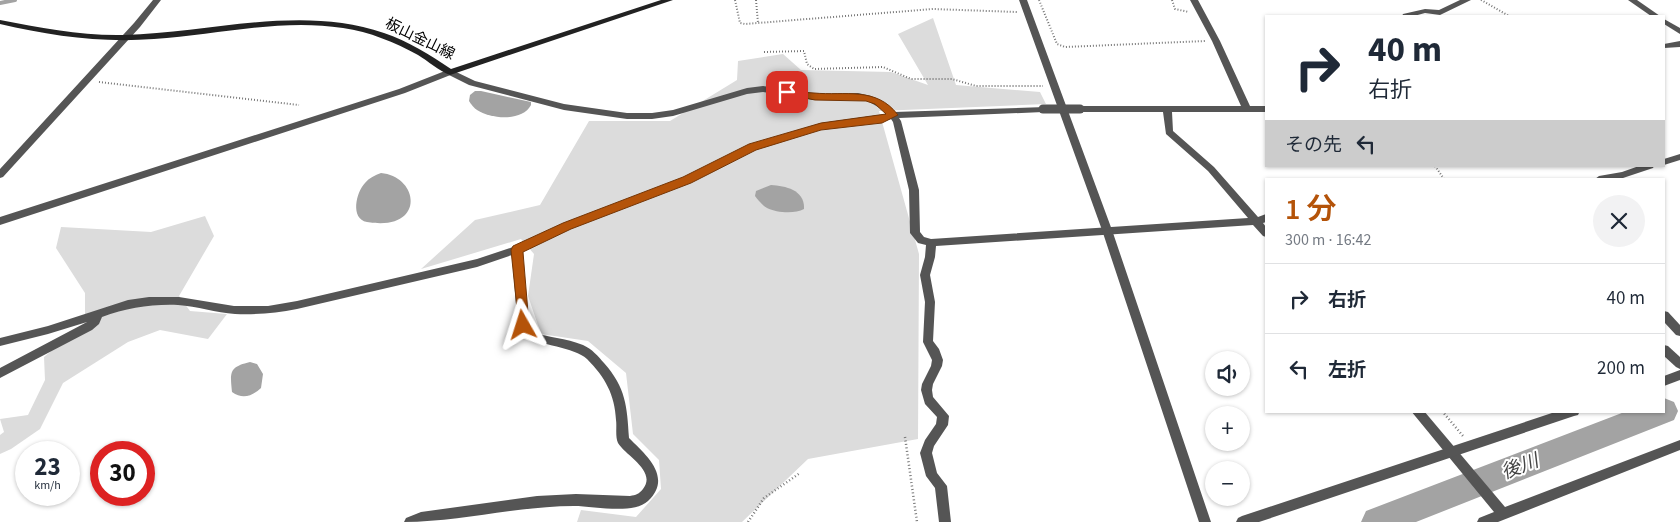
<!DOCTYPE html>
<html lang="ja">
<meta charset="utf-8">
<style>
:root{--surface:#fff;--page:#f2f2f3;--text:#1f2937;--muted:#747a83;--line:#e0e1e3;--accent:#b45309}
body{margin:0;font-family:"Source Sans 3","Noto Sans JP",sans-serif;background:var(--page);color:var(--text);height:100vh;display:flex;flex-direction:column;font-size:19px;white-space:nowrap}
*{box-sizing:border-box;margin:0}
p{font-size:16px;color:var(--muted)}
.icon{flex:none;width:28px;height:28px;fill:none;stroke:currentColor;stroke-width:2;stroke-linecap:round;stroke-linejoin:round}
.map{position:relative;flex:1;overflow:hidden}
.drawer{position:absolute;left:1265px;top:178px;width:400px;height:235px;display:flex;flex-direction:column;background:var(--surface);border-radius:0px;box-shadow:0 1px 4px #0004}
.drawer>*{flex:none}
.hud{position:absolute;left:1265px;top:15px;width:400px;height:152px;border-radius:0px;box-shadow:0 1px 4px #0004;background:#fff;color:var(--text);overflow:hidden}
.tools{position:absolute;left:1205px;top:351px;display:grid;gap:10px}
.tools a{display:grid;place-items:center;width:45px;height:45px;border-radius:50%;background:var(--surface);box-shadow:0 1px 4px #0004;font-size:25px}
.speed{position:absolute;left:15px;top:441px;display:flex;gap:10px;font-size:25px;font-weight:700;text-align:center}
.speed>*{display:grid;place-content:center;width:65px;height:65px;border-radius:50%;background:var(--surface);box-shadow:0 1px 4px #0004;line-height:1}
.speed small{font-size:12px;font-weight:400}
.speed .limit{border:8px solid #d22;background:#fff;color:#111}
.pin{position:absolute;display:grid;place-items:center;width:42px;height:42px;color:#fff;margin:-21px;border-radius:10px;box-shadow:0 2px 8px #0006}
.me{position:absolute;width:55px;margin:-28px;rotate:354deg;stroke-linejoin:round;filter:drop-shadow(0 0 4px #0008)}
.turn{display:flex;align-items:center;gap:18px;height:105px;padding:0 20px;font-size:22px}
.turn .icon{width:65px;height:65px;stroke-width:2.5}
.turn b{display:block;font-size:35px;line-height:42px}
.then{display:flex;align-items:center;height:48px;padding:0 20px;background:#0003;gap:10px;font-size:19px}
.round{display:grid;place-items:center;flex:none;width:52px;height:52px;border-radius:26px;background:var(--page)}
.headline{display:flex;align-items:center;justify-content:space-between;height:85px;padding:0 20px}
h1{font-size:30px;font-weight:600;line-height:38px;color:var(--accent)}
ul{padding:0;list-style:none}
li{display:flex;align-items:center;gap:15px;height:70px;padding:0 20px;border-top:1px solid var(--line)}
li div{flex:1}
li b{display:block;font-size:19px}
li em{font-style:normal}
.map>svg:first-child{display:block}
.green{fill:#dcdcdc}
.water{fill:#a3a3a3}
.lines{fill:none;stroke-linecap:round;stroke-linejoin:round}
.stream{stroke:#a3a3a3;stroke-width:4}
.river{fill:#a3a3a3;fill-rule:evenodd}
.path-far1{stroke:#777;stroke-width:2;stroke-dasharray:1 2;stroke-linecap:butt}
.path{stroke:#777;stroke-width:2.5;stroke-dasharray:1 2.5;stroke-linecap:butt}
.minor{fill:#555;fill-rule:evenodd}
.tertiary{fill:#555;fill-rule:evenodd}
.secondary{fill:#222;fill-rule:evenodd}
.minor-bridge{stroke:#555;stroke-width:9}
.route{fill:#b45309;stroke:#753606}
.labels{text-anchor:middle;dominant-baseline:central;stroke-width:4;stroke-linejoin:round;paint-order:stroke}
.far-street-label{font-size:15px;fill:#000;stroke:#fff}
.water-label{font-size:19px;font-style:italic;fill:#444;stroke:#fff}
</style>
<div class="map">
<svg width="1680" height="522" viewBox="0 0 1680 522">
<rect width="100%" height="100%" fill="#fff"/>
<g class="green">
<polygon points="933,18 956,85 1040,92 1046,104 879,111 919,254 918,439 808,459 742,522 577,522 581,510 636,517 661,489 659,460 633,434 626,373 588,341 541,334 528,296 534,254 521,239 421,269 475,220 540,205 589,121 670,121 737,80 738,61 783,54 801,70 891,72 928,85 898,34"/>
<polygon points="205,216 214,236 179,296 190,311 227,314 208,339 160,330 128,342 63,383 40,429 11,449 0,454 0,435 4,432 0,419 28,415 45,380 44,357 85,323 85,293 56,248 61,227 151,232"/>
</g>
<g class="water">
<path d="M475,91h6l50,11v3c-9,17 -40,14 -54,5 -3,-2 -6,-6 -8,-9l1,-6z"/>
<path d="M381,173c38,3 46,59 -14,49 -17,-3 -11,-30 -2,-39 4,-5 10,-8 16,-10z"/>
<path d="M771,185c15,1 34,5 33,24 -9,5 -27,4 -37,-1 -5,-3 -9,-8 -12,-12l1,-5z"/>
<path d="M250,362l7,2 6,10 -2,14c-9,8 -18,12 -29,4 -2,-20 -3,-25 18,-30z"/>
</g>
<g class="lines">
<polyline class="stream" points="0,3 15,0"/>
<polygon class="river" points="1664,398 1674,402 1678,411 1674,420 1416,522 1361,522 1366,511 1627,411 1664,411"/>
<g class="path-far1">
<polyline points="735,0 740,23 745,24 933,9 1017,12"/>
<polyline points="756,0 758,23"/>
<polyline points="1039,0 1057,44 1065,47 1205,41"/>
<polyline points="1172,0 1175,9 1189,12"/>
<polyline points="1481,0 1509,16"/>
<polyline points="764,52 804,51 807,64 814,69 883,67 911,79 952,79 976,86 1043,86"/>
<polyline points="99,82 299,105"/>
<polyline points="1435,166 1444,179"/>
</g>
<g class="path">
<polyline points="1442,411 1463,436"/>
<polyline points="905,437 917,522"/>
<polyline points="748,522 764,498 800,473"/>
</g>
<g class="minor">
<polygon points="153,0 161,0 140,27 3,177 0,178 0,169 134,23"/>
<path d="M1190,0h8l22,41 30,65h16v6h-94l1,19 41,36 44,50 8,-3v8l-3,1 3,4v10l-3,-1 -10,-11 -317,21 -1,11 -5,18 5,27 -2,39 6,8 4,11 -1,6 -9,18 -1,6 1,7 16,19 -1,9 -14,21 -2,7 5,20 10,13 4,36h-12l-4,-34 -9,-12 -6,-23 5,-13 11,-16 1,-7 -12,-13 -4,-14 1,-6 9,-18 1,-6 -9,-18 2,-40 -5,-27 5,-18 1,-12 -8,-2 -8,-10 -1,-43 -16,-68 -2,-3 -9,3 -61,7 -65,20 -66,33 -120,47 -48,23 4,53 5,26c17,7 35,7 52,14 9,4 15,11 21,18 22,25 23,43 25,75 17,17 44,39 19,63 -15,14 -54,5 -74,5 -57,0 -113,16 -170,16l2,-4 15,-6 116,-16 39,-2 54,2c6,-1 9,-2 13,-7 14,-18 -17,-33 -25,-46 -3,-6 -1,-17 -2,-23 -1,-25 -11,-43 -29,-61 -13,-12 -46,-14 -65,-22l-6,-32 -4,-50 -35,12 -180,42c-21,4 -41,6 -62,5 -19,-1 -38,-8 -57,-9 -27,-1 -51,3 -76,12l-3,7 -7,6 -92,48v-10l87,-46 -39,12 -48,12v-8l48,-12 80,-26 21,-3h30l55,9h34l29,-5 180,-42 36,-12 51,-24 120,-45 66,-33 71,-22 65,-9 -3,-4 -17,-10 -8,-1 -43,1 -52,-8 -16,2 -74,22 -21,3h-25l-63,-9 -95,-25 -22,-11v-4l3,-1 25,12 89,23 63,9h25l21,-3 74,-22 16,-2 52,8 43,-1 13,3 18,10 5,6 152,-5 1,2 -4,3 -144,6 2,3 18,69 1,42 4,5 7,2 317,-21 -40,-47 -42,-37 -3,-22h-83l-4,-3 4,-3h161l-29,-65z"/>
<polygon points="1460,0 1471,0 1440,15 1425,13 1414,16 1402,16 1403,14 1425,9 1439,10"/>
<polygon points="1628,0 1637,0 1660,16 1651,16"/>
<polygon points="1664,19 1680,28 1680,34 1664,24"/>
<polygon points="1680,41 1680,47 1664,48 1664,44"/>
<polygon points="1680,154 1680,160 1664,165 1664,159"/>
<polygon points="1639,166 1654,166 1653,168 1623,178 1595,179 1599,176 1622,172"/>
<polygon points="1664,311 1668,312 1680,325 1680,336 1676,335 1664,322"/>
<polygon points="1664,345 1668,346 1680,357 1680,369 1676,367 1664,356"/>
<polygon points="1411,411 1424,411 1505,507 1680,440 1680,450 1498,522 1477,522 1479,518 1494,512"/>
</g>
<g class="tertiary">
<polygon points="1019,0 1027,0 1112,230 1211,522 1199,522 1102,230"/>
<polygon points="450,69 453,70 453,74 405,93 0,225 0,217 399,89"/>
<polygon points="1680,370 1680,380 1664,386 1664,376"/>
<polygon points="1558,411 1580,411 1578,415 1574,416 1259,522 1236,522 1238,518 1242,516"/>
</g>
<path class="secondary" d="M661,0h12l-223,75c-11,-4 -22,-14 -32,-20 -24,-13 -48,-23 -75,-27 -63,-10 -126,7 -189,11 -53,4 -103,-3 -154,-15v-4c41,8 82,16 124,15 86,-2 176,-31 260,-2 24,8 46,22 67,36z"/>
<polyline class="minor-bridge" points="1043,109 1080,109"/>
</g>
<path class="route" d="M787,89c9,1 18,4 27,4 31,3 62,-7 84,22l-16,8 -61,7 -65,20 -65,33 -120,46 -48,23 6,73 -2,3h-8l-8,-78 2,-4 50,-23 120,-46 66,-33 72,-21 65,-9 -11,-10 -9,-3 -51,-1 -31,-6 -2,-2z"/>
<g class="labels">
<g class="far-street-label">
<text transform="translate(420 39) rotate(26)">板山金山線</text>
</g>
<g class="water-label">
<text transform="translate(1520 467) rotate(-21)">後川</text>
</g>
</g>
</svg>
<div class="tools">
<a><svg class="icon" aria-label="sound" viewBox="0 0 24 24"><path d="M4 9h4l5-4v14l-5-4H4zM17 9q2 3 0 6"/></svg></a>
<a>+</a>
<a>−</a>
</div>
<div class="speed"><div>23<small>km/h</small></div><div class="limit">30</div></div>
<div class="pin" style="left:787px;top:92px;background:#d93025"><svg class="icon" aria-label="arrive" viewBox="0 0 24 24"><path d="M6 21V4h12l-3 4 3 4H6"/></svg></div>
<svg class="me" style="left:523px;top:325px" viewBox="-20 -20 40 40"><path d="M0-17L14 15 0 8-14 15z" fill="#b45309" stroke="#fff" stroke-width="4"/></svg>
<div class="hud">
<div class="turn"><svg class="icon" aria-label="right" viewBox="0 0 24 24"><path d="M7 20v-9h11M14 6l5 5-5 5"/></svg><div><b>40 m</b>右折</div></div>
<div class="then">その先<svg class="icon" aria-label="left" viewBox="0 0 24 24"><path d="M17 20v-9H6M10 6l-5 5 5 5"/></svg></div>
</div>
<section class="drawer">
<div class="headline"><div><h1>1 分</h1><p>300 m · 16:42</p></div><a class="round"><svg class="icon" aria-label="close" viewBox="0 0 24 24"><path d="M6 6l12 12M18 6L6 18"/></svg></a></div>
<ul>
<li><svg class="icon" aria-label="right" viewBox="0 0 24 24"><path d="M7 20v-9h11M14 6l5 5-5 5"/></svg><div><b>右折</b></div><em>40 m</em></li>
<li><svg class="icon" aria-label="left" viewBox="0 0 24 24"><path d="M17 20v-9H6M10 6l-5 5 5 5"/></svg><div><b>左折</b></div><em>200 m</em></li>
</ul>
</section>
</div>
